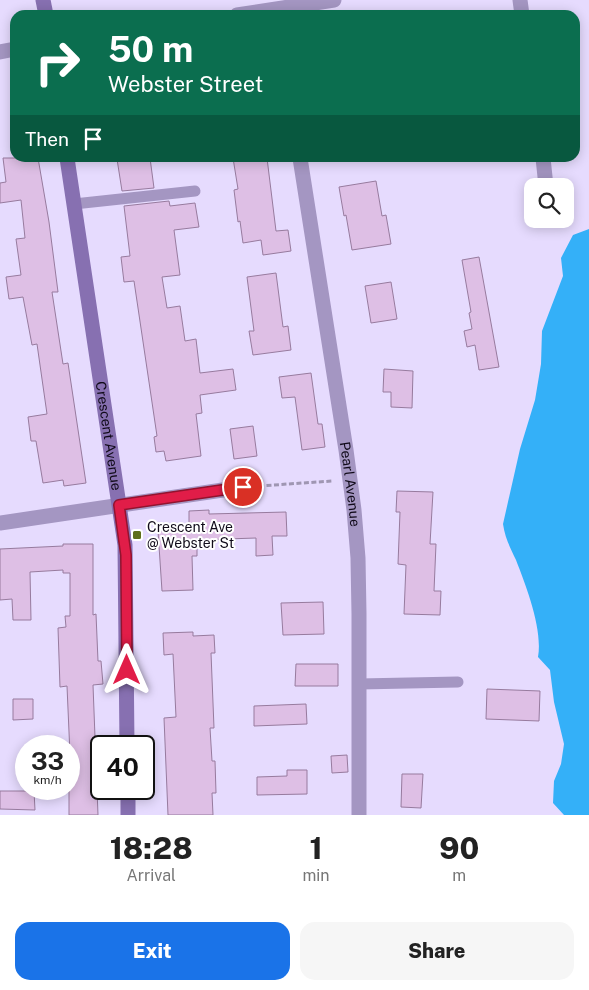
<!DOCTYPE html>
<style>
:root{--surface:#fff;--page:#f6f6f6;--text:#222;--muted:#767676;--accent:#1a73e8}
body{margin:0;font-family:"Public Sans",sans-serif;background:var(--page);color:var(--text);height:100vh;display:flex;flex-direction:column;font-size:19px;white-space:nowrap}
*{box-sizing:border-box;margin:0}
p{font-size:16px;color:var(--muted)}
.icon{flex:none;width:28px;height:28px;fill:none;stroke:currentColor;stroke-width:2;stroke-linecap:round;stroke-linejoin:round}
.map{position:relative;height:815px;overflow:hidden}
.drawer{display:flex;flex-direction:column;background:var(--surface);flex:1}
.drawer>*{flex:none}
.guide{position:absolute;left:10px;top:10px;width:570px;height:152px;border-radius:15px;box-shadow:0 2px 12px #0003;background:#0b6e4f;color:#fff;overflow:hidden}
.tools{position:absolute;left:524px;top:178px;display:grid;gap:10px}
.tools a{display:grid;place-items:center;width:50px;height:50px;border-radius:10px;background:var(--surface);box-shadow:0 2px 12px #0003;font-size:25px}
.speed{position:absolute;left:15px;top:735px;display:flex;gap:10px;font-size:25px;font-weight:700;text-align:center}
.speed>*{display:grid;place-content:center;width:65px;height:65px;border-radius:50%;background:var(--surface);box-shadow:0 2px 12px #0003;line-height:1}
.speed small{font-size:12px;font-weight:400}
.speed .limit{border:2px solid #111;border-radius:8px;background:#fff;color:#111}
.pin{position:absolute;display:grid;place-items:center;width:42px;height:42px;color:#fff;margin:-21px;border:2px solid #fff;border-radius:50%;box-shadow:0 1px 5px #0007}
.me{position:absolute;width:55px;margin:-28px;rotate:0deg;stroke-linejoin:round;filter:drop-shadow(0 0 4px #0008)}
.turn{display:flex;align-items:center;gap:18px;height:105px;padding:0 15px;font-size:22px}
.turn .icon{width:65px;height:65px;stroke-width:2.5}
.turn b{display:block;font-size:35px;line-height:42px}
.then{display:flex;align-items:center;height:48px;padding:0 15px;background:#0003;gap:10px;font-size:19px}
.eta{display:flex;justify-content:space-evenly;align-items:center;height:85px;text-align:center}
.eta b{font-size:30px;font-weight:800;line-height:35px}
.primary-button{display:flex;gap:10px;margin-top:auto;padding:10px 15px}
.primary-button a{flex:1;height:58px;border-radius:15px;background:var(--accent);color:#fff;font-size:20px;font-weight:800;line-height:58px;text-align:center}
.primary-button a+a{background:var(--page);color:var(--text)}
.map>svg:first-child{display:block}
.water{fill:#34b0f8}
.building{fill:#debfe5;stroke:#977b9e}
.lines{fill:none;stroke-linecap:round;stroke-linejoin:round}
.path{stroke:#9f96b2;stroke-width:3;stroke-dasharray:5 2.5;stroke-linecap:butt}
.lane{stroke:#a496c2;stroke-width:11}
.street{stroke:#a496c2;stroke-width:15}
.secondary{stroke:#8770b1;stroke-width:15}
.route-casing{stroke:#92132f;stroke-width:12}
.route{stroke:#e11d48;stroke-width:9}
.poi-dot{fill:#5e6e1a;stroke:#fff;stroke-width:2}
.labels{text-anchor:middle;dominant-baseline:central;stroke-width:4;stroke-linejoin:round;paint-order:stroke}
.street-label{font-size:14px;fill:#110b1a;stroke:#fff}
.poi-label{font-size:14px;fill:#110b1a;stroke:#fff;text-anchor:start}
</style>
<div class="map">
<svg width="589" height="815" viewBox="0 0 589 815">
<rect width="100%" height="100%" fill="#e6dbfe"/>
<path class="water" d="M589,229v586h-25l-11,-12 1,-22 7,-17 3,-20 -10,-42 -4,-32 -12,-13c5,-28 -12,-71 -22,-97 -6,-13 -11,-22 -13,-36l17,-75 15,-49 6,-36 1,-33 21,-55 -2,-18 12,-23z"/>
<g class="building">
<polygon points="3,158 38,158 49,222 58,292 52,292 63,364 68,363 86,483 64,486 63,480 43,483 36,441 31,441 28,417 47,414 37,344 32,345 23,297 9,299 6,277 21,275 16,239 25,238 21,200 0,203 0,183 6,182"/>
<polygon points="126,158 150,158 154,188 122,191 117,159"/>
<polygon points="233,158 267,158 276,231 288,230 291,251 263,255 261,240 243,243 240,221 238,222 234,190 238,189"/>
<polygon points="376,181 382,216 386,215 391,244 352,250 346,215 344,216 339,187"/>
<polygon points="169,201 170,206 195,203 199,227 174,230 180,275 162,277 167,308 180,306 185,341 196,339 200,373 233,369 236,390 200,395 202,413 196,414 201,456 166,461 164,451 156,452 154,437 157,436 134,281 124,282 121,257 130,256 124,206"/>
<polygon points="479,257 499,367 479,370 475,345 467,347 464,331 472,329 469,313 471,312 462,260"/>
<polygon points="276,273 283,327 288,326 291,350 253,355 249,331 254,331 247,277"/>
<polygon points="391,282 397,319 371,323 365,286"/>
<polygon points="384,369 413,371 412,408 391,407 391,392 383,392"/>
<polygon points="311,373 318,424 322,424 325,447 302,450 295,397 282,398 279,377"/>
<polygon points="253,426 257,456 234,459 230,429"/>
<polygon points="397,491 433,492 430,544 436,544 434,591 441,591 440,615 404,614 406,565 398,564 400,512 396,512"/>
<polygon points="209,510 209,514 286,512 287,536 272,536 273,555 256,556 256,538 197,540 197,556 192,556 193,590 162,591 158,531 189,530 189,511"/>
<polygon points="63,544 93,544 93,615 96,614 98,661 101,661 103,684 93,685 98,815 69,815 69,755 70,755 67,686 60,687 58,628 66,627 65,616 70,616 70,573 63,573 63,570 30,572 31,620 13,620 12,599 0,600 0,549 63,546"/>
<polygon points="323,602 324,634 283,635 281,603"/>
<polygon points="193,632 193,636 214,635 215,653 211,653 214,728 210,728 212,761 215,761 216,793 212,793 213,815 168,815 164,718 176,717 173,654 164,655 163,633"/>
<polygon points="296,664 338,664 338,686 295,686"/>
<polygon points="487,689 540,691 539,721 486,719"/>
<polygon points="13,699 33,699 33,719 13,720"/>
<polygon points="306,704 307,724 254,726 254,706"/>
<polygon points="347,755 348,772 332,773 331,756"/>
<polygon points="287,770 307,770 307,794 257,795 257,777 287,776"/>
<polygon points="402,774 423,774 421,808 401,807"/>
<polygon points="0,791 34,791 35,810 0,809"/>
</g>
<g class="lines">
<polyline class="path" points="259,486 332,481"/>
<g class="lane">
<polyline points="74,204 195,191"/>
<polyline points="359,684 458,682"/>
</g>
<g class="street">
<polyline points="520,0 522,15"/>
<polyline points="237,15 334,0"/>
<polyline points="0,52 15,49"/>
<path id="s1" d="M300,158l46,292 8,60 4,48 1,56v201"/>
<polyline points="543,158 546,186"/>
<polyline points="0,523 243,487"/>
</g>
<g class="secondary">
<polyline points="43,0 46,15"/>
<path id="s2" d="M67,158l58,387 2,201"/>
<polyline points="128,789 128,815"/>
</g>
</g>
<g class="lines">
<g class="route-casing">
<polyline id="route" points="127,670 126,555 119,505 243,487"/>
</g>
<use href="#route" class="route"/>
</g>
<rect class="poi-dot" x="132" y="530" width="10" height="10" rx="2.5"/>
<g class="labels">
<g class="street-label">
<text stroke="none"><textPath href="#s2" startOffset="281">Crescent Avenue</textPath></text>
<text stroke="none"><textPath href="#s1" startOffset="330">Pearl Avenue</textPath></text>
</g>
<g class="poi-label">
<text x="147" y="527">Crescent Ave<tspan x="147" dy="16">@ Webster St</tspan></text>
</g>
</g>
</svg>
<div class="tools">
<a><svg class="icon" aria-label="search" viewBox="0 0 24 24"><circle cx="10" cy="10" r="6"/><path d="M15 15l6 6"/></svg></a>
</div>
<div class="speed"><div>33<small>km/h</small></div><div class="limit">40</div></div>
<div class="pin" style="left:243px;top:487px;background:#d93025"><svg class="icon" aria-label="arrive" viewBox="0 0 24 24"><path d="M6 21V4h12l-3 4 3 4H6"/></svg></div>
<svg class="me" style="left:127px;top:670px" viewBox="-20 -20 40 40"><path d="M0-17L14 15 0 8-14 15z" fill="#e11d48" stroke="#fff" stroke-width="4"/></svg>
<div class="guide">
<div class="turn"><svg class="icon" aria-label="right" viewBox="0 0 24 24"><path d="M7 20v-9h11M14 6l5 5-5 5"/></svg><div><b>50 m</b>Webster Street</div></div>
<div class="then">Then<svg class="icon" aria-label="arrive" viewBox="0 0 24 24"><path d="M6 21V4h12l-3 4 3 4H6"/></svg></div>
</div>
</div>
<section class="drawer">
<div class="eta">
<div><b>18:28</b><p>Arrival</p></div>
<div><b>1</b><p>min</p></div>
<div><b>90</b><p>m</p></div>
</div>
<div class="primary-button"><a>Exit</a><a>Share</a></div>
</section>
